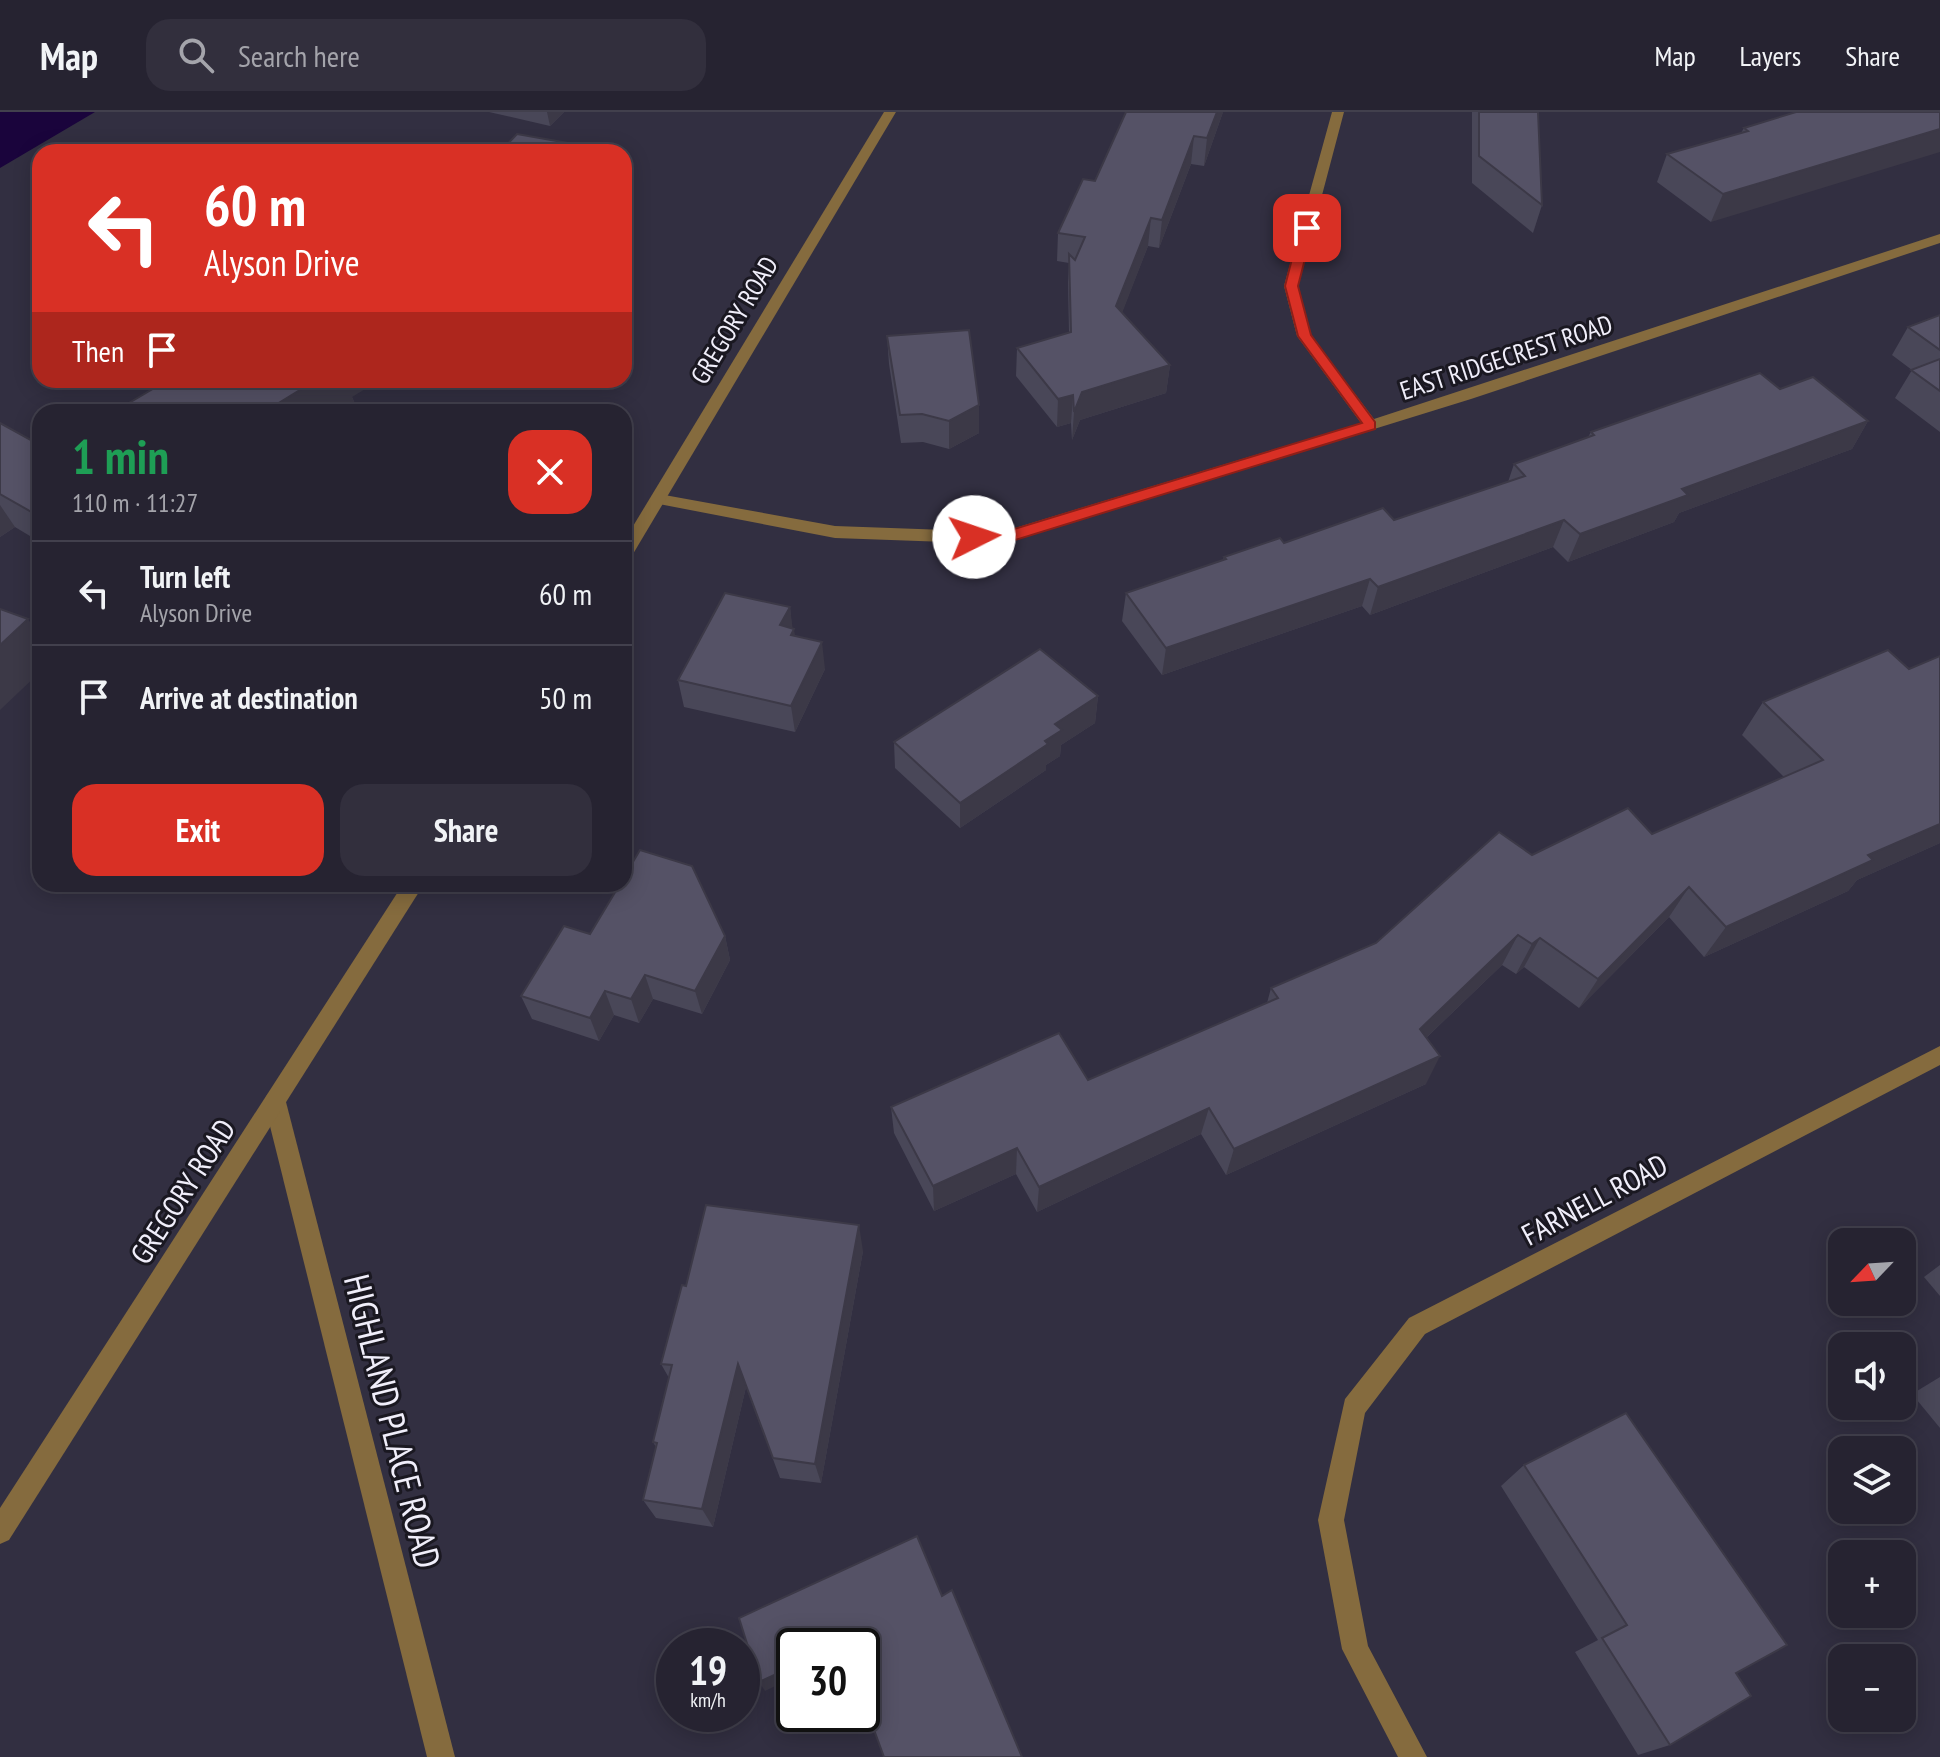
<!DOCTYPE html>
<meta charset="utf-8">
<style>
:root{--surface:#262331;--page:#322f3d;--text:#f1f3f6;--muted:#a4a4ab;--line:#42404d;--accent:#d93025}
body{margin:0;font-family:"PT Sans Narrow",sans-serif;background:var(--page);color:var(--text);height:100vh;display:flex;flex-direction:column;font-size:30px;white-space:nowrap}
*{box-sizing:border-box;margin:0}
p{font-size:26px;color:var(--muted)}
.icon{flex:none;width:44px;height:44px;fill:none;stroke:currentColor;stroke-width:2;stroke-linecap:round;stroke-linejoin:round}
.map{position:relative;flex:1;overflow:hidden}
.sheet{position:absolute;left:32px;top:292px;width:600px;height:488px;display:flex;flex-direction:column;background:var(--surface);border-radius:24px;box-shadow:0 4px 20px #0003,0 0 0 2px var(--line)}
.sheet>*{flex:none}
.guide{position:absolute;left:32px;top:32px;width:600px;height:244px;border-radius:24px;box-shadow:0 4px 20px #0003,0 0 0 2px var(--line);background:#d93025;color:#fff;overflow:hidden}
.needle{width:52px;rotate:245deg}
.fabs{position:absolute;left:1828px;top:1116px;display:grid;gap:16px}
.fabs a{display:grid;place-items:center;width:88px;height:88px;border-radius:16px;background:var(--surface);box-shadow:0 4px 20px #0003,0 0 0 2px var(--line);font-size:40px}
.speed{position:absolute;left:656px;top:1516px;display:flex;gap:16px;font-size:40px;font-weight:700;text-align:center}
.speed>*{display:grid;place-content:center;width:104px;height:104px;border-radius:50%;background:var(--surface);box-shadow:0 4px 20px #0003,0 0 0 2px var(--line);line-height:1}
.speed small{font-size:20px;font-weight:400}
.speed .limit{border:4px solid #111;border-radius:12px;background:#fff;color:#111}
.pin{position:absolute;display:grid;place-items:center;width:68px;height:68px;color:#fff;margin:-34px;border-radius:16px;box-shadow:0 4px 12px #0006}
.me{position:absolute;width:88px;margin:-44px;rotate:86deg;stroke-linejoin:round;filter:drop-shadow(0 0 6px #0008)}
.turn{display:flex;align-items:center;gap:28px;height:168px;padding:0 40px;font-size:36px}
.turn .icon{width:104px;height:104px;stroke-width:2.5}
.turn b{display:block;font-size:56px;line-height:68px}
.then{display:flex;align-items:center;height:76px;padding:0 40px;background:#0003;gap:16px;font-size:30px}
.round{display:grid;place-items:center;flex:none;width:84px;height:84px;border-radius:24px;background:var(--page)}
.overview{display:flex;align-items:center;justify-content:space-between;height:136px;padding:0 40px}
h1{font-size:48px;font-weight:700;line-height:60px;color:#1e9e55}
.action{display:flex;gap:16px;margin-top:auto;padding:16px 40px}
.action a{flex:1;height:92px;border-radius:24px;background:var(--accent);color:#fff;font-size:32px;font-weight:700;line-height:92px;text-align:center}
.action a+a{background:var(--page);color:var(--text)}
ul{padding:0;list-style:none}
li{display:flex;align-items:center;gap:24px;height:104px;padding:0 40px;border-top:2px solid var(--line)}
li div{flex:1}
li b{display:block;font-size:30px}
li em{font-style:normal}
header{display:flex;align-items:center;gap:48px;box-sizing:border-box;height:112px;padding:0 40px;background:var(--surface);border-bottom:2px solid var(--line)}
header strong{font-size:38px}
nav{display:flex;gap:44px;margin-inline-start:auto;font-size:28px}
.search{width:560px;height:72px;background:var(--page);display:flex;align-items:center;gap:20px;box-sizing:border-box;padding:0 28px;border-radius:24px;color:var(--muted);font-size:30px}
.map>svg:first-child{display:block}
.water{fill:#1a043c}
.lines{fill:none;stroke-linecap:round;stroke-linejoin:round}
.minor{fill:#856b3e;fill-rule:evenodd}
.tertiary{fill:#856b3e;fill-rule:evenodd}
.wall{fill:#494758}
.shaded-wall{fill:#3c3947}
.building{fill:#555266;stroke:#3c3947;stroke-width:2}
.route{fill:#d93025;stroke:#8d1f18;stroke-width:2}
.labels{text-anchor:middle;dominant-baseline:central;stroke-width:6;stroke-linejoin:round;paint-order:stroke}
.far-street-label{font-size:26px;fill:#f0eefa;stroke:#1a1821}
.street-label{font-size:30px;fill:#f0eefa;stroke:#1a1821}
.near-street-label{font-size:36px;fill:#f0eefa;stroke:#1a1821}
</style>
<header>
<strong>Map</strong>
<div class="search"><svg class="icon" aria-label="search" viewBox="0 0 24 24"><circle cx="10" cy="10" r="6"/><path d="M15 15l6 6"/></svg>Search here</div>
<nav><a>Map</a><a>Layers</a><a>Share</a></nav>
</header>
<div class="map">
<svg width="1940" height="1645" viewBox="0 0 1940 1645">
<rect width="100%" height="100%" fill="#322f41"/>
<polygon class="water" points="0,0 95,0 0,56"/>
<g class="lines">
<g class="minor">
<polygon points="1332,0 1344,0 1298,174 1311,224 1374,307 1940,122 1940,131 1471,287 1002,432 835,426 659,392 651,387 659,382 835,414 1002,420 1361,311 1297,224 1284,174"/>
<polygon points="1940,934 1940,953 1425,1222 1365,1301 1344,1408 1368,1534 1427,1645 1398,1645 1342,1537 1318,1408 1345,1287 1409,1206"/>
<polygon points="275,980 283,983 286,990 455,1645 427,1645 264,990 267,983"/>
</g>
<g class="tertiary">
<polygon points="884,0 896,0 630,447 624,449 624,429"/>
<polygon points="403,772 424,772 9,1428 0,1432 0,1396"/>
</g>
</g>
<g class="wall">
<polygon points="489,0 564,0 550,14"/>
<polygon points="1223,0 1204,54 1191,52 1159,136 1148,134 1122,200 1170,253 1166,281 1080,308 1072,328 1071,311 1057,315 1016,264 1017,236 1069,221 1068,170 1069,151 1057,149 1058,121 1095,69"/>
<polygon points="1472,0 1538,0 1542,93 1533,121 1472,71"/>
<polygon points="1796,0 1711,110 1657,70 1667,42 1741,21 1744,16"/>
<polygon points="1940,203 1940,320 1895,286 1912,258 1892,243 1908,215"/>
<polygon points="887,224 979,321 949,337 923,330 901,331 889,252"/>
<polygon points="1780,277 1868,309 1852,337 1679,401 1674,410 1568,450 1553,435 1370,503 1362,494 1162,563 1122,509 1126,481 1223,448 1224,445 1394,408 1508,370 1514,352 1588,325 1591,320"/>
<polygon points="352,285 356,294 346,300 134,300 129,291"/>
<polygon points="0,311 40,333 40,430 15,415 0,425"/>
<polygon points="790,495 792,517 795,524 825,557 795,620 684,595 678,568"/>
<polygon points="1940,544 1940,731 1857,768 1848,779 1704,845 1669,805 1579,896 1524,855 1516,862 1502,853 1426,926 1426,972 1226,1063 1201,1022 1037,1100 1016,1062 934,1099 894,1021 891,995 1088,968 1267,891 1271,876 1376,831 1532,743 1652,722 1784,665 1742,623 1763,590 1909,557"/>
<polygon points="1098,584 1095,611 1061,633 1060,644 1046,653 1046,658 960,716 895,656 894,630"/>
<polygon points="590,822 725,824 730,848 702,902 653,887 639,911 614,903 599,929 532,907 521,884"/>
<polygon points="863,1139 821,1371 780,1366 746,1275 713,1415 656,1406 643,1388 656,1335 653,1330 669,1266 661,1252 686,1174"/>
<polygon points="1940,1153 1940,1184 1924,1165"/>
<polygon points="1940,1265 1940,1316 1912,1282"/>
<polygon points="1524,1353 1736,1561 1670,1633 1638,1643 1575,1540 1598,1528 1501,1374"/>
</g>
<g class="shaded-wall">
<polygon points="547,0 564,0 550,14"/>
<polygon points="1217,0 1223,0 1204,54 1207,26"/>
<polygon points="1940,17 1940,40 1711,110 1723,82"/>
<polygon points="1194,24 1191,52 1159,136 1162,108"/>
<polygon points="1151,106 1148,134 1114,222 1116,194"/>
<polygon points="1170,253 1166,281 1080,308 1072,328 1074,300 1082,280"/>
<polygon points="316,268 380,268 352,285 356,294 346,300 264,300"/>
<polygon points="1073,283 1071,311 1057,315 1058,287"/>
<polygon points="979,293 979,321 949,337 949,309"/>
<polygon points="1868,309 1852,337 1679,401 1674,410 1568,450 1580,422 1682,377"/>
<polygon points="0,393 15,415 0,425"/>
<polygon points="40,399 40,410 35,402"/>
<polygon points="1564,408 1553,435 1370,503 1378,475"/>
<polygon points="1370,467 1362,494 1162,563 1166,536"/>
<polygon points="790,495 793,520 794,517 798,544 780,513"/>
<polygon points="28,507 40,525 40,560 0,598 0,533"/>
<polygon points="822,530 825,557 795,620 791,594"/>
<polygon points="1098,584 1095,611 1061,633 1060,644 1046,653 1046,658 960,716 960,691 1045,629 1055,612"/>
<polygon points="1940,712 1940,731 1857,768 1848,779 1704,845 1726,815 1868,743"/>
<polygon points="1689,775 1669,805 1579,896 1598,867"/>
<polygon points="1518,823 1502,853 1406,945 1420,917"/>
<polygon points="725,824 730,848 702,902 695,879"/>
<polygon points="1540,826 1524,855 1516,862 1532,832"/>
<polygon points="645,863 653,887 639,911 631,887"/>
<polygon points="605,879 614,903 599,929 590,906"/>
<polygon points="1440,944 1426,972 1226,1063 1234,1037"/>
<polygon points="1209,996 1201,1022 1037,1100 1039,1075"/>
<polygon points="1017,1036 1016,1062 934,1099 933,1074"/>
<polygon points="859,1113 863,1139 821,1371 815,1352"/>
<polygon points="738,1252 746,1275 713,1415 702,1397"/>
<polygon points="794,1554 794,1565 765,1579 759,1570"/>
</g>
<g class="building">
<polygon points="1126,0 1217,0 1207,26 1194,24 1162,108 1151,106 1116,194 1170,253 1082,280 1074,300 1073,283 1058,287 1017,236 1071,220 1069,142 1075,148 1085,125 1058,121 1083,67 1095,69"/>
<polygon points="1479,0 1538,0 1542,93 1479,44"/>
<polygon points="1796,0 1940,0 1940,17 1723,82 1667,42 1748,19 1744,16"/>
<polygon points="517,22 585,34 581,40 500,40"/>
<polygon points="1940,203 1940,238 1908,215"/>
<polygon points="969,218 979,293 949,309 922,302 900,303 887,224"/>
<polygon points="1940,247 1940,279 1911,258"/>
<polygon points="1760,261 1780,277 1813,265 1868,309 1682,377 1688,383 1580,422 1564,408 1378,475 1370,467 1166,536 1126,481 1226,447 1224,445 1280,426 1284,431 1383,396 1394,408 1525,364 1514,352 1594,323 1591,320"/>
<polygon points="168,268 316,268 264,300 143,300 129,291"/>
<polygon points="0,311 40,333 40,399 35,402 0,382"/>
<polygon points="725,481 790,495 780,513 794,517 791,523 822,530 791,594 678,568"/>
<polygon points="0,497 28,507 0,533"/>
<polygon points="1040,537 1098,584 1055,612 1062,618 1045,629 1048,632 960,691 894,630"/>
<polygon points="1888,538 1909,557 1940,544 1940,712 1868,743 1873,748 1726,815 1689,775 1598,867 1540,826 1532,832 1518,823 1420,917 1440,944 1234,1037 1209,996 1039,1075 1017,1036 933,1074 891,995 1059,921 1088,968 1278,886 1271,876 1376,831 1499,720 1532,743 1628,696 1652,722 1823,648 1763,590"/>
<polygon points="640,738 692,754 725,824 695,879 645,863 631,887 605,879 590,906 521,884 564,814 590,822 620,772 624,772 624,765"/>
<polygon points="706,1093 859,1113 815,1352 773,1346 738,1252 702,1397 643,1388 657,1331 653,1330 672,1253 661,1252 682,1173 686,1174"/>
<polygon points="1626,1301 1787,1533 1736,1561 1751,1584 1670,1633 1602,1526 1627,1513 1524,1353"/>
<polygon points="917,1424 942,1484 952,1478 1022,1645 884,1645 862,1585 862,1534 843,1534 842,1531 836,1534 794,1534 794,1554 759,1570 739,1506"/>
</g>
<polygon class="route" points="1307,112 1313,116 1298,174 1311,223 1375,310 1375,317 1002,432 969,429 969,422 1001,421 1362,311 1298,224 1285,174 1300,116"/>
<g class="labels">
<g class="far-street-label">
<text transform="translate(734 208) rotate(-59)">GREGORY ROAD</text>
<text transform="translate(1506 245) rotate(-18)">EAST RIDGECREST ROAD</text>
</g>
<g class="street-label">
<text transform="translate(182 1079) rotate(-57)">GREGORY ROAD</text>
<text transform="translate(1594 1087) rotate(-28)">FARNELL ROAD</text>
</g>
<g class="near-street-label">
<text transform="translate(393 1309) rotate(76)">HIGHLAND PLACE ROAD</text>
</g>
</g>
</svg>
<div class="fabs">
<a><svg class="needle" viewBox="-14 -14 28 28"><path d="M0-13l5 13h-10z" fill="#e53935"/><path d="M0 13l5-13h-10z" fill="#a4a4ab"/></svg></a>
<a><svg class="icon" aria-label="sound" viewBox="0 0 24 24"><path d="M4 9h4l5-4v14l-5-4H4zM17 9q2 3 0 6"/></svg></a>
<a><svg class="icon" aria-label="layers" viewBox="0 0 24 24"><path d="M12 4l9 5-9 5-9-5zM3 14l9 5 9-5"/></svg></a>
<a>+</a>
<a>−</a>
</div>
<div class="speed"><div>19<small>km/h</small></div><div class="limit">30</div></div>
<div class="pin" style="left:1307px;top:116px;background:#d93025"><svg class="icon" aria-label="arrive" viewBox="0 0 24 24"><path d="M6 21V4h12l-3 4 3 4H6"/></svg></div>
<svg class="me" style="left:974px;top:425px" viewBox="-20 -20 40 40"><circle r="19" fill="#fff"/><path d="M0-13L10 11 0 6-10 11z" fill="#d93025"/></svg>
<div class="guide">
<div class="turn"><svg class="icon" aria-label="left" viewBox="0 0 24 24"><path d="M17 20v-9H6M10 6l-5 5 5 5"/></svg><div><b>60 m</b>Alyson Drive</div></div>
<div class="then">Then<svg class="icon" aria-label="arrive" viewBox="0 0 24 24"><path d="M6 21V4h12l-3 4 3 4H6"/></svg></div>
</div>
<section class="sheet">
<div class="overview"><div><h1>1 min</h1><p>110 m · 11:27</p></div><a class="round" style="background:#d93025;color:#fff"><svg class="icon" aria-label="close" viewBox="0 0 24 24"><path d="M6 6l12 12M18 6L6 18"/></svg></a></div>
<ul>
<li><svg class="icon" aria-label="left" viewBox="0 0 24 24"><path d="M17 20v-9H6M10 6l-5 5 5 5"/></svg><div><b>Turn left</b><p>Alyson Drive</p></div><em>60 m</em></li>
<li><svg class="icon" aria-label="arrive" viewBox="0 0 24 24"><path d="M6 21V4h12l-3 4 3 4H6"/></svg><div><b>Arrive at destination</b></div><em>50 m</em></li>
</ul>
<div class="action"><a>Exit</a><a>Share</a></div>
</section>
</div>
